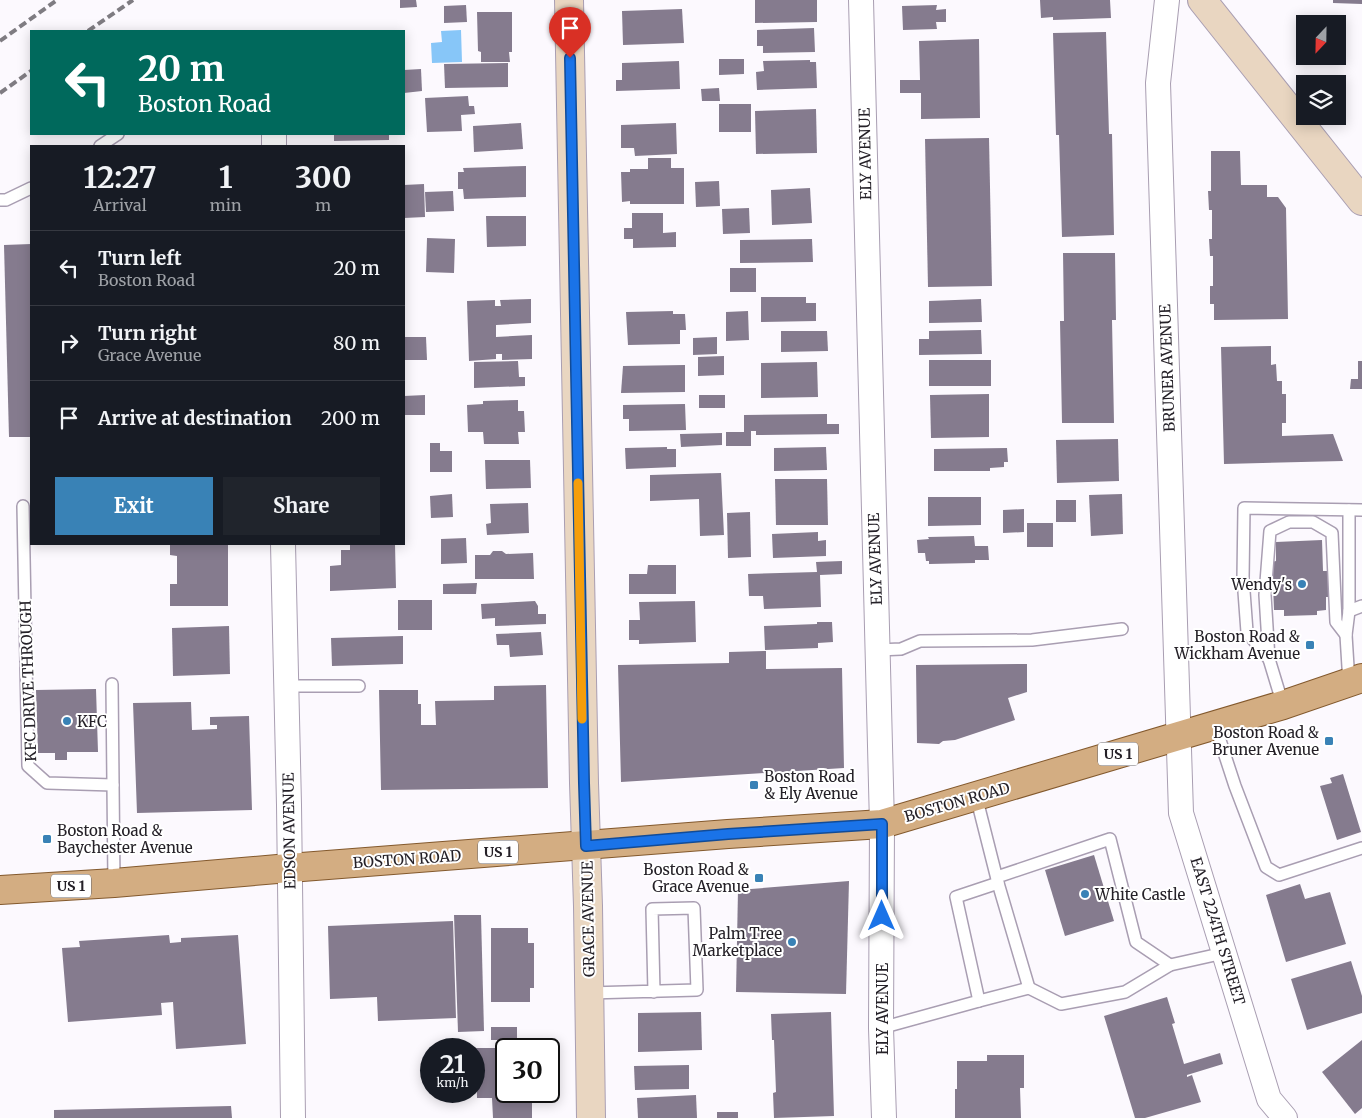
<!DOCTYPE html>
<style>
:root{--surface:#171b24;--page:#20242c;--text:#f1f3f6;--muted:#9ea1a6;--line:#363941;--accent:#3982b6}
body{margin:0;font-family:Merriweather,serif;background:var(--page);color:var(--text);height:100vh;display:flex;flex-direction:column;font-size:19px;white-space:nowrap}
*{box-sizing:border-box;margin:0}
p{font-size:16px;color:var(--muted)}
.icon{flex:none;width:28px;height:28px;fill:none;stroke:currentColor;stroke-width:2;stroke-linecap:round;stroke-linejoin:round}
.map{position:relative;flex:1;overflow:hidden}
.sheet{position:absolute;left:30px;top:145px;width:375px;height:400px;display:flex;flex-direction:column;background:var(--surface);border-radius:0px;box-shadow:0 2px 12px #0003}
.sheet>*{flex:none}
.hud{position:absolute;left:30px;top:30px;width:375px;height:105px;border-radius:0px;box-shadow:0 2px 12px #0003;background:#00695c;color:#fff;overflow:hidden}
.needle{width:32px;rotate:202deg}
.tools{position:absolute;left:1296px;top:15px;display:grid;gap:10px}
.tools a{display:grid;place-items:center;width:50px;height:50px;border-radius:0px;background:var(--surface);box-shadow:0 2px 12px #0003;font-size:25px}
.speed{position:absolute;left:420px;top:1038px;display:flex;gap:10px;font-size:25px;font-weight:700;text-align:center}
.speed>*{display:grid;place-content:center;width:65px;height:65px;border-radius:50%;background:var(--surface);box-shadow:0 2px 12px #0003;line-height:1}
.speed small{font-size:12px;font-weight:400}
.speed .limit{border:2px solid #111;border-radius:8px;background:#fff;color:#111}
.pin{position:absolute;display:grid;place-items:center;width:42px;height:42px;color:#fff;margin:-51px -21px;border-radius:50% 50% 50% 0;rotate:-45deg;box-shadow:0 0 5px #0007}
.pin .icon{rotate:45deg}
.me{position:absolute;width:55px;margin:-28px;rotate:0deg;stroke-linejoin:round;filter:drop-shadow(0 0 4px #0008)}
.turn{display:flex;align-items:center;gap:18px;height:105px;padding:0 25px;font-size:22px}
.turn .icon{width:65px;height:65px;stroke-width:2.5}
.turn b{display:block;font-size:35px;line-height:42px}
.eta{display:flex;justify-content:space-evenly;align-items:center;height:85px;text-align:center}
.eta b{font-size:30px;font-weight:700;line-height:35px}
.primary-button{display:flex;gap:10px;margin-top:auto;padding:10px 25px}
.primary-button a{flex:1;height:58px;border-radius:0px;background:var(--accent);color:#fff;font-size:20px;font-weight:700;line-height:58px;text-align:center}
.primary-button a+a{background:var(--page);color:var(--text)}
ul{padding:0;list-style:none}
li{display:flex;align-items:center;gap:15px;height:75px;padding:0 25px;border-top:1px solid var(--line)}
li div{flex:1}
li b{display:block;font-size:19px}
li em{font-style:normal}
.map>svg:first-child{display:block}
.water{fill:#87c6f8}
.building{fill:#857b8e}
.lines{fill:none;stroke-linecap:round;stroke-linejoin:round}
.lane-casing{stroke:#a99eb2;stroke-width:14}
.street-casing{stroke:#a99eb2;stroke-width:26}
.secondary-casing{stroke:#a99eb2;stroke-width:30}
.primary-casing{stroke:#83592d;stroke-width:30}
.lane{stroke:#fff;stroke-width:11}
.street{stroke:#fff;stroke-width:24}
.secondary{stroke:#e9d6c1;stroke-width:28}
.primary{stroke:#d3ad82;stroke-width:28}
.rail{stroke:#7f7c82;stroke-width:4;stroke-dasharray:8 4;stroke-linecap:butt}
.route-casing{stroke:#114b97;stroke-width:12}
.route{stroke:#1a73e8;stroke-width:9}
.slow{stroke:#f59e0b;stroke-width:9}
.poi-dot{fill:#3982b6;stroke:#fff;stroke-width:2}
.labels{text-anchor:middle;dominant-baseline:central;stroke-width:4;stroke-linejoin:round;paint-order:stroke}
.shield{fill:#fff;stroke:#666468;stroke-width:1}
.shield-label{font-size:14px;font-weight:bold;fill:#252128}
.street-label{font-size:15px;fill:#252128;stroke:#fff}
.poi-label{font-size:15px;fill:#252128;stroke:#fff;text-anchor:end}
</style>
<div class="map">
<svg width="1362" height="1118" viewBox="0 0 1362 1118">
<rect width="100%" height="100%" fill="#fcf9fe"/>
<polygon class="water" points="461,30 462,62 432,63 431,43 442,42 441,31"/>
<g class="building">
<polygon points="400,0 416,0 417,7 400,8"/>
<polygon points="755,0 817,0 817,22 755,23"/>
<polygon points="1040,0 1110,0 1111,18 1053,20 1053,17 1041,18"/>
<polygon points="1333,0 1362,0 1362,4 1333,3"/>
<polygon points="466,5 467,22 444,23 444,6"/>
<polygon points="937,5 936,10 946,9 946,22 936,22 937,29 903,30 902,6"/>
<polygon points="682,9 684,43 623,45 622,11"/>
<polygon points="477,12 512,12 512,52 509,52 510,62 481,62 481,52 478,51"/>
<polygon points="814,28 815,52 763,53 763,46 757,46 757,30"/>
<polygon points="1106,32 1109,134 1112,134 1114,235 1062,237 1059,135 1056,135 1053,33"/>
<polygon points="979,39 980,118 921,119 921,93 900,93 900,80 920,80 919,41"/>
<polygon points="719,59 744,59 744,74 719,75"/>
<polygon points="810,60 810,62 816,62 817,88 757,90 756,72 764,71 763,61"/>
<polygon points="679,61 680,89 616,91 616,80 622,80 622,63"/>
<polygon points="508,63 508,87 445,88 444,64"/>
<polygon points="421,69 422,91 404,93 404,70"/>
<polygon points="719,88 720,101 702,101 701,89"/>
<polygon points="468,96 469,106 474,106 475,114 461,115 462,131 427,132 425,98"/>
<rect x="719" y="104" width="32" height="28"/>
<polygon points="816,109 817,153 756,154 755,111"/>
<polygon points="521,123 523,149 474,152 473,126"/>
<polygon points="676,123 677,154 635,156 634,148 621,148 621,125"/>
<polygon points="334,134 389,134 389,140 334,141"/>
<polygon points="989,138 992,286 928,287 925,139"/>
<polygon points="1211,151 1240,151 1241,185 1267,185 1267,197 1278,197 1286,208 1288,319 1214,320 1214,304 1210,304 1210,286 1213,286 1213,256 1210,256 1209,239 1212,239 1212,210 1209,210 1208,191 1211,191"/>
<polygon points="648,158 671,158 671,168 684,168 684,204 630,204 630,201 622,202 621,172 630,172 630,169 648,169"/>
<polygon points="526,166 526,197 464,199 463,189 458,189 458,172 464,172 463,168"/>
<polygon points="719,181 720,206 696,207 695,182"/>
<polygon points="424,184 425,217 404,218 404,185"/>
<polygon points="810,188 812,223 772,225 771,190"/>
<polygon points="453,191 454,211 426,212 425,192"/>
<polygon points="749,208 750,233 723,234 722,209"/>
<polygon points="632,213 663,213 663,233 676,232 676,247 633,248 633,239 624,239 624,228 632,228"/>
<polygon points="486,216 526,216 526,246 487,247"/>
<polygon points="427,238 455,239 454,273 426,272"/>
<polygon points="812,239 813,262 740,263 740,240"/>
<polygon points="31,244 31,437 9,437 4,245"/>
<polygon points="1063,253 1115,253 1116,320 1112,320 1114,423 1062,423 1060,321 1064,321"/>
<rect x="730" y="268" width="26" height="24"/>
<polygon points="761,297 806,297 806,303 816,303 816,321 761,322"/>
<polygon points="531,299 531,323 496,325 496,337 532,335 532,359 502,360 502,354 496,354 496,359 469,361 467,301 495,300 495,306 501,306 500,300"/>
<polygon points="981,299 982,322 929,323 929,301"/>
<polygon points="673,311 673,314 685,314 686,330 680,330 680,344 628,345 626,312"/>
<polygon points="748,311 749,340 726,341 726,312"/>
<polygon points="981,330 982,354 919,355 919,339 929,339 929,331"/>
<polygon points="781,331 827,331 828,351 781,352"/>
<polygon points="404,337 426,337 427,360 404,360"/>
<polygon points="717,337 717,354 693,355 693,338"/>
<polygon points="1271,346 1271,365 1276,364 1277,381 1282,381 1282,394 1286,394 1286,423 1282,423 1282,436 1333,434 1343,461 1224,464 1221,347"/>
<polygon points="724,356 724,375 698,376 698,357"/>
<rect x="929" y="360" width="62" height="26"/>
<polygon points="518,361 519,377 525,377 525,386 474,388 474,362"/>
<polygon points="1358,361 1362,361 1362,389 1350,389 1351,379 1358,379"/>
<polygon points="817,362 818,397 761,398 761,363"/>
<polygon points="685,365 685,392 621,393 623,366"/>
<polygon points="989,394 989,437 931,438 930,395"/>
<polygon points="425,395 425,415 404,415 404,396"/>
<rect x="699" y="395" width="26" height="13"/>
<polygon points="518,400 518,411 524,411 525,432 518,432 519,444 484,444 483,432 468,432 467,405 483,404 483,401"/>
<polygon points="685,404 686,430 629,431 629,419 623,419 623,405"/>
<polygon points="827,414 827,424 839,424 839,434 756,435 756,431 751,431 751,446 726,446 726,432 744,432 744,415"/>
<polygon points="722,433 722,445 681,447 680,434"/>
<polygon points="1118,439 1119,481 1057,483 1056,440"/>
<polygon points="430,443 440,443 440,451 452,451 452,472 430,472"/>
<polygon points="667,447 667,449 676,449 676,467 626,469 625,448"/>
<polygon points="826,447 827,470 774,471 774,448"/>
<polygon points="1007,448 1008,462 1004,462 1004,467 990,468 990,471 934,471 934,449"/>
<polygon points="485,460 530,460 531,488 486,489"/>
<polygon points="721,473 724,535 700,536 699,499 650,501 650,475"/>
<polygon points="775,479 827,479 828,525 776,525"/>
<polygon points="452,494 453,517 431,518 430,496"/>
<polygon points="1122,494 1123,534 1091,536 1089,495"/>
<polygon points="928,497 981,497 981,525 928,526"/>
<rect x="1056" y="500" width="20" height="22"/>
<polygon points="528,503 529,533 487,535 486,524 491,523 490,504"/>
<polygon points="1024,509 1024,532 1003,533 1003,510"/>
<polygon points="750,512 751,557 728,558 727,513"/>
<rect x="1027" y="523" width="26" height="24"/>
<polygon points="818,532 818,541 826,540 826,556 773,558 772,534"/>
<polygon points="974,536 975,546 988,546 989,560 975,560 975,563 929,564 929,561 926,561 925,553 918,553 917,540 929,539 928,537"/>
<polygon points="466,538 467,563 441,564 441,539"/>
<polygon points="1322,540 1323,571 1330,571 1331,597 1326,597 1326,610 1317,611 1317,615 1284,616 1284,610 1274,610 1272,562 1276,561 1276,542"/>
<polygon points="170,544 228,544 228,606 170,606 170,584 177,584 177,556 170,555"/>
<polygon points="350,544 395,544 396,588 330,591 330,566 341,565 341,550 350,550"/>
<polygon points="493,551 502,551 506,554 533,553 534,579 475,579 475,555 490,555"/>
<polygon points="842,561 842,574 820,575 821,607 764,609 763,596 749,596 748,574 817,572 816,562"/>
<polygon points="648,565 676,565 676,594 629,594 629,574 647,574"/>
<polygon points="477,583 476,594 443,594 443,584"/>
<rect x="398" y="600" width="34" height="30"/>
<polygon points="535,601 538,606 538,614 546,614 546,624 495,626 495,618 482,619 481,604"/>
<polygon points="695,601 696,642 639,644 639,640 629,640 629,620 640,620 639,602"/>
<polygon points="817,622 832,622 833,642 818,643 818,648 765,650 764,626 817,624"/>
<polygon points="229,626 230,674 173,676 172,628"/>
<polygon points="541,632 543,655 510,657 509,645 497,645 496,634"/>
<polygon points="403,636 403,664 332,666 331,638"/>
<polygon points="766,651 766,669 842,668 844,768 621,782 618,665 729,663 729,652"/>
<polygon points="1027,664 1027,692 1008,698 1015,720 955,740 943,741 939,744 917,743 916,665"/>
<polygon points="546,685 548,788 381,790 379,690 418,690 418,704 421,704 421,725 436,725 435,701 494,700 494,686"/>
<polygon points="96,689 98,752 67,752 67,760 55,760 55,753 38,753 36,690"/>
<polygon points="191,702 192,730 217,729 217,725 210,725 210,717 249,716 252,810 137,813 133,703"/>
<polygon points="1343,774 1361,832 1337,840 1320,786 1332,783 1330,778"/>
<polygon points="1094,855 1114,921 1065,936 1045,870"/>
<polygon points="849,881 846,994 736,992 738,890"/>
<polygon points="1300,884 1305,899 1330,892 1346,944 1286,962 1266,895"/>
<polygon points="454,915 481,915 484,1031 458,1032"/>
<polygon points="453,921 456,1018 378,1021 377,997 330,999 328,926"/>
<polygon points="491,928 528,928 528,943 534,943 534,988 530,988 530,1002 491,1002"/>
<polygon points="169,935 170,943 181,942 181,938 238,935 246,1044 176,1049 173,1002 161,1003 162,1015 68,1022 62,948 80,947 79,941"/>
<polygon points="1351,961 1362,996 1362,1013 1307,1030 1291,979"/>
<polygon points="1167,997 1175,1023 1172,1024 1184,1064 1220,1053 1223,1064 1187,1075 1187,1077 1192,1075 1201,1102 1145,1118 1135,1118 1104,1016"/>
<polygon points="701,1012 702,1050 638,1052 638,1013"/>
<polygon points="831,1012 834,1116 774,1118 773,1093 776,1092 774,1040 772,1040 771,1014"/>
<rect x="491" y="1027" width="26" height="13"/>
<polygon points="1362,1040 1362,1108 1355,1114 1322,1072"/>
<polygon points="476,1048 506,1048 506,1091 537,1091 537,1097 532,1097 532,1118 493,1118 492,1098 477,1098"/>
<polygon points="987,1055 1024,1055 1024,1088 1020,1088 1021,1118 955,1118 955,1089 957,1089 957,1061 987,1061"/>
<polygon points="689,1065 689,1089 635,1090 634,1066"/>
<polygon points="696,1095 697,1118 638,1118 637,1098"/>
<polygon points="231,1106 232,1118 54,1118 54,1110"/>
<rect x="717" y="1112" width="21" height="6"/>
</g>
<g class="lines">
<g class="lane-casing">
<g id="lane">
<polyline points="100,146 118,134"/>
<polyline points="0,200 6,200 31,188"/>
<polyline points="23,506 28,766 47,783 113,785"/>
<polyline points="1349,510 1349,611 1346,635 1349,683"/>
<polyline points="1349,611 1362,606"/>
<polyline points="878,650 901,649 920,641 1032,640 1122,629"/>
<polyline points="1269,659 1247,632 1243,578 1244,508 1362,510"/>
<polyline points="112,684 114,883"/>
<polyline points="286,686 359,686"/>
<polyline points="1283,705 1269,659 1265,595 1270,531 1289,522 1313,522 1332,533 1336,622 1346,635"/>
<polyline points="1215,725 1235,786 1266,867 1279,875 1362,848"/>
<polyline points="976,796 998,883 1029,988"/>
<polyline points="997,877 1110,839 1136,942 1170,965"/>
<polyline points="589,993 697,990 694,908 652,909 654,992"/>
<polyline points="979,1001 1029,988 1061,1004 1125,992 1170,965 1224,953"/>
<polyline points="881,1028 979,1001 956,897 998,883"/>
</g>
</g>
<g class="street-casing">
<g id="street">
<polyline points="861,0 882,824 881,1028 884,1118"/>
<polyline points="1167,0 1158,83 1181,813 1269,1099 1285,1118"/>
<polyline points="274,134 274,146"/>
<polyline points="283,544 289,805 293,1118"/>
</g>
</g>
<g class="secondary-casing">
<g id="secondary">
<polyline points="569,0 584,783 588,906 591,1118"/>
<polyline points="1202,0 1362,201"/>
</g>
</g>
<g class="primary-casing">
<polyline id="primary" points="0,890 114,883 289,868 728,834 882,824 1283,705 1362,678"/>
</g>
<use href="#lane" class="lane"/>
<use href="#street" class="street"/>
<use href="#secondary" class="secondary"/>
<use href="#primary" class="primary"/>
<g class="rail">
<polyline points="88,31 133,0"/>
<polyline points="0,41 57,0"/>
<polyline points="0,93 31,71"/>
</g>
</g>
<g class="lines">
<g class="route-casing">
<polyline id="route" points="570,58 584,783 586,846 728,834 882,824 882,916"/>
</g>
<use href="#route" class="route"/>
<polyline class="slow" points="578,483 582,719"/>
</g>
<g class="poi-dot">
<circle cx="1302" cy="584" r="5"/>
<rect x="1305" y="640" width="10" height="10" rx="2.5"/>
<circle cx="67" cy="721" r="5"/>
<rect x="1324" y="736" width="10" height="10" rx="2.5"/>
<rect x="749" y="780" width="10" height="10" rx="2.5"/>
<rect x="42" y="834" width="10" height="10" rx="2.5"/>
<rect x="754" y="873" width="10" height="10" rx="2.5"/>
<circle cx="1085" cy="894" r="5"/>
<circle cx="792" cy="942" r="5"/>
</g>
<g class="labels">
<g class="shield">
<rect x="1098" y="742.5" width="40" height="23" rx="4"/>
<rect x="478" y="840.5" width="40" height="23" rx="4"/>
<rect x="51" y="874.5" width="40" height="23" rx="4"/>
</g>
<g class="shield-label">
<text x="1118" y="754">US 1</text>
<text x="498" y="852">US 1</text>
<text x="71" y="886">US 1</text>
</g>
<g class="street-label">
<text transform="translate(865 154) rotate(-91)">ELY AVENUE</text>
<text transform="translate(1167 368) rotate(-92)">BRUNER AVENUE</text>
<text transform="translate(875 559) rotate(-92)">ELY AVENUE</text>
<text transform="translate(28 681) rotate(-92)">KFC DRIVE THROUGH</text>
<text transform="translate(957 802) rotate(-16)">BOSTON ROAD</text>
<text transform="translate(289 831) rotate(-91)">EDSON AVENUE</text>
<text transform="translate(407 859) rotate(-4)">BOSTON ROAD</text>
<text transform="translate(588 919) rotate(-91)">GRACE AVENUE</text>
<text transform="translate(1218 931) rotate(73)">EAST 224TH STREET</text>
<text transform="translate(882 1009) rotate(-90)">ELY AVENUE</text>
</g>
<g class="poi-label">
<text x="1292" y="584">Wendy's</text>
<text x="1300" y="636">Boston Road &amp;<tspan x="1300" dy="17">Wickham Avenue</tspan></text>
<text x="77" y="721" text-anchor="start">KFC</text>
<text x="1319" y="732">Boston Road &amp;<tspan x="1319" dy="17">Bruner Avenue</tspan></text>
<text x="764" y="776" text-anchor="start">Boston Road<tspan x="764" dy="17">&amp; Ely Avenue</tspan></text>
<text x="57" y="830" text-anchor="start">Boston Road &amp;<tspan x="57" dy="17">Baychester Avenue</tspan></text>
<text x="749" y="869">Boston Road &amp;<tspan x="749" dy="17">Grace Avenue</tspan></text>
<text x="1095" y="894" text-anchor="start">White Castle</text>
<text x="782" y="933">Palm Tree<tspan x="782" dy="17">Marketplace</tspan></text>
</g>
</g>
</svg>
<div class="tools">
<a><svg class="needle" viewBox="-14 -14 28 28"><path d="M0-13l5 13h-10z" fill="#e53935"/><path d="M0 13l5-13h-10z" fill="#9ea1a6"/></svg></a>
<a><svg class="icon" aria-label="layers" viewBox="0 0 24 24"><path d="M12 4l9 5-9 5-9-5zM3 14l9 5 9-5"/></svg></a>
</div>
<div class="speed"><div>21<small>km/h</small></div><div class="limit">30</div></div>
<div class="pin" style="left:570px;top:58px;background:#d93025"><svg class="icon" aria-label="arrive" viewBox="0 0 24 24"><path d="M6 21V4h12l-3 4 3 4H6"/></svg></div>
<svg class="me" style="left:882px;top:916px" viewBox="-20 -20 40 40"><path d="M0-17L14 15 0 8-14 15z" fill="#1a73e8" stroke="#fff" stroke-width="4"/></svg>
<div class="hud">
<div class="turn"><svg class="icon" aria-label="left" viewBox="0 0 24 24"><path d="M17 20v-9H6M10 6l-5 5 5 5"/></svg><div><b>20 m</b>Boston Road</div></div>
</div>
<section class="sheet">
<div class="eta">
<div><b>12:27</b><p>Arrival</p></div>
<div><b>1</b><p>min</p></div>
<div><b>300</b><p>m</p></div>
</div>
<ul>
<li><svg class="icon" aria-label="left" viewBox="0 0 24 24"><path d="M17 20v-9H6M10 6l-5 5 5 5"/></svg><div><b>Turn left</b><p>Boston Road</p></div><em>20 m</em></li>
<li><svg class="icon" aria-label="right" viewBox="0 0 24 24"><path d="M7 20v-9h11M14 6l5 5-5 5"/></svg><div><b>Turn right</b><p>Grace Avenue</p></div><em>80 m</em></li>
<li><svg class="icon" aria-label="arrive" viewBox="0 0 24 24"><path d="M6 21V4h12l-3 4 3 4H6"/></svg><div><b>Arrive at destination</b></div><em>200 m</em></li>
</ul>
<div class="primary-button"><a>Exit</a><a>Share</a></div>
</section>
</div>
